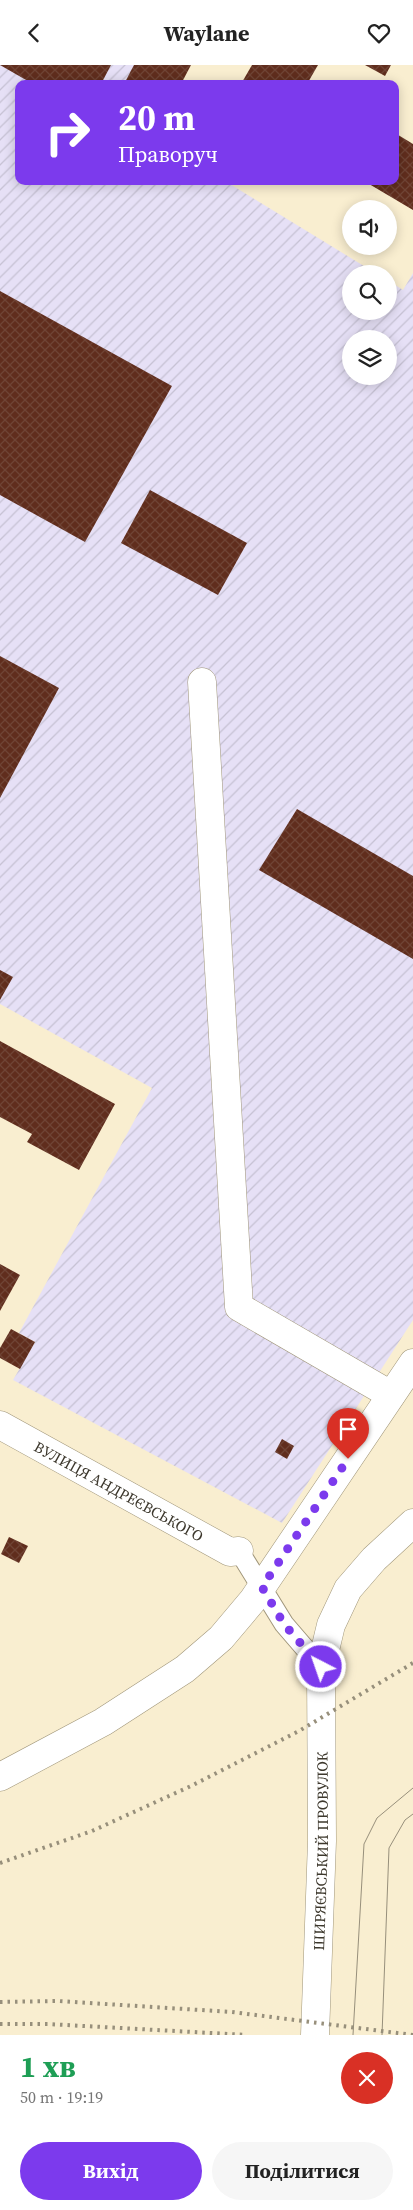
<!DOCTYPE html>
<html lang="uk">
<meta charset="utf-8">
<style>
:root{--surface:#fff;--page:#f6f6f6;--text:#222;--muted:#767676;--accent:#7c3aed}
body{margin:0;font-family:"Source Serif 4",serif;background:var(--page);color:var(--text);height:100vh;display:flex;flex-direction:column;font-size:19px;white-space:nowrap}
*{box-sizing:border-box;margin:0}
p{font-size:16px;color:var(--muted)}
.icon{flex:none;width:28px;height:28px;fill:none;stroke:currentColor;stroke-width:2;stroke-linecap:round;stroke-linejoin:round}
.map{position:relative;height:1970px;overflow:hidden}
.side{display:flex;flex-direction:column;background:var(--surface);flex:1}
.side>*{flex:none}
.top-card{position:absolute;left:15px;top:15px;width:384px;height:105px;border-radius:10px;box-shadow:0 2px 12px #0003;background:#7c3aed;color:#fff;overflow:hidden}
.tools{position:absolute;left:342px;top:135px;display:grid;gap:10px}
.tools a{display:grid;place-items:center;width:55px;height:55px;border-radius:50%;background:var(--surface);box-shadow:0 2px 12px #0003;font-size:25px}
.pin{position:absolute;display:grid;place-items:center;width:42px;height:42px;color:#fff;margin:-51px -21px;border-radius:50% 50% 50% 0;rotate:-45deg;box-shadow:0 0 5px #0007}
.pin .icon{rotate:45deg}
.me{position:absolute;width:55px;margin:-28px;rotate:319deg;stroke-linejoin:round;filter:drop-shadow(0 0 4px #0008)}
.turn{display:flex;align-items:center;gap:18px;height:105px;padding:0 20px;font-size:22px}
.turn .icon{width:65px;height:65px;stroke-width:2.5}
.turn b{display:block;font-size:35px;line-height:42px}
.round{display:grid;place-items:center;flex:none;width:52px;height:52px;border-radius:26px;background:var(--page)}
.head{display:flex;align-items:center;justify-content:space-between;height:85px;padding:0 20px}
h1{font-size:30px;font-weight:700;line-height:38px;color:#1e9e55}
.cta{display:flex;gap:10px;margin-top:auto;padding:10px 20px}
.cta a{flex:1;height:58px;border-radius:30px;background:var(--accent);color:#fff;font-size:20px;font-weight:700;line-height:58px;text-align:center}
.cta a+a{background:var(--page);color:var(--text)}
header{display:flex;justify-content:space-between;align-items:center;height:65px;padding:0 20px;background:var(--surface);font-size:22px;font-weight:700}
.map>svg:first-child{display:block}
.industrial{fill:url(#industrial-furrows);fill-rule:evenodd}
.building{fill:url(#building-cross-hatch)}
.lines{fill:none;stroke-linecap:round;stroke-linejoin:round}
.lane-casing{stroke:#a0967a;stroke-width:21}
.street-casing{stroke:#a0967a;stroke-width:29}
.secondary-casing{stroke:#a0967a;stroke-width:29}
.lane{stroke:#fff;stroke-width:19}
.street{stroke:#fff;stroke-width:28}
.secondary{stroke:#fff;stroke-width:28}
.tram{stroke:#978f7b;stroke-width:1}
.rail{stroke:#978f7b;stroke-width:4;stroke-dasharray:2.5 5;stroke-linecap:butt}
.route{stroke:#7c3aed;stroke-width:9;stroke-dasharray:0 16.2}
.labels{text-anchor:middle;dominant-baseline:central;stroke-width:5;stroke-linejoin:round;paint-order:stroke}
.street-label{font-size:15px;fill:#3d382d;stroke:#fdfbf5}
</style>
<header><svg class="icon" aria-label="back" viewBox="0 0 24 24"><path d="M15 5l-7 7 7 7"/></svg>Waylane<svg class="icon" aria-label="heart" viewBox="0 0 24 24"><path d="M12 20l-8-8c-3-5 5-10 8-4 3-6 11-1 8 4z"/></svg></header>
<div class="map">
<svg width="413" height="1970" viewBox="0 0 413 1970">
<defs>
<pattern id="industrial-furrows" width="10" height="10" patternUnits="userSpaceOnUse" patternTransform="scale(1.25)"><rect width="10" height="10" fill="#e6e0f6"/><path d="M-1 1l2-2M0 10L10 0M9 11l2-2" fill="none" stroke="#c6c1d3"/></pattern>
<pattern id="building-cross-hatch" width="8" height="8" patternUnits="userSpaceOnUse" patternTransform="scale(1.25)"><rect width="8" height="8" fill="#602d1d"/><path d="M0 0l8 8M0 8l8-8" fill="none" stroke="#6f4435"/></pattern>
</defs>
<rect width="100%" height="100%" fill="#f9eed0"/>
<path class="industrial" d="M0,0h163l-11,19h-133v97h206l152,93h-26v37h38v-30l14,9 10,-17v1047l-131,203 -269,-143 22,-38 -16,-9 133,-245 -152,-84zM351,274h38v37h-38z"/>
<g class="building">
<polygon points="0,0 111,0 101,19 33,19"/>
<polygon points="134,0 191,0 181,19 124,19"/>
<polygon points="252,0 318,0 307,19 241,19"/>
<polygon points="365,0 391,0 385,11"/>
<polygon points="395,68 413,79 413,145 364,116 395,116"/>
<polygon points="0,226 172,321 85,477 0,430"/>
<polygon points="150,425 247,478 218,530 121,478"/>
<polygon points="0,591 59,623 0,733"/>
<polygon points="297,744 413,811 413,894 259,805"/>
<polygon points="0,905 13,912 0,935"/>
<polygon points="0,976 115,1039 79,1105 27,1077 32,1069 0,1052"/>
<polygon points="0,1199 20,1210 0,1246"/>
<polygon points="11,1264 35,1277 20,1304 0,1293 0,1283"/>
<polygon points="282,1374 294,1381 287,1394 275,1387"/>
<polygon points="9,1472 28,1481 19,1498 1,1489"/>
</g>
<g class="lines">
<g class="lane-casing">
<polyline id="lane" points="239,1486 284,1559 321,1602"/>
</g>
<g class="street-casing">
<g id="street">
<polyline points="202,617 239,1242 391,1330"/>
<path id="s1" d="M0,1360l230,127 9,-1"/>
<polyline points="0,1712 103,1657 185,1604 221,1573 253,1535 413,1298"/>
</g>
</g>
<g class="secondary-casing">
<g id="secondary">
<path id="s2" d="M315,1970l7,-194 -1,-174 10,-42 17,-36 26,-30 39,-36"/>
</g>
</g>
<use href="#lane" class="lane"/>
<use href="#street" class="street"/>
<use href="#secondary" class="secondary"/>
<g class="tram">
<polyline points="353,1970 364,1779 377,1753 413,1723"/>
<polyline points="382,1970 389,1783 405,1755 413,1749"/>
</g>
<g class="rail">
<polyline points="0,1798 92,1766 191,1721 299,1666 413,1598"/>
<polyline points="0,1937 58,1936 232,1947 413,1970"/>
<polyline points="0,1959 48,1959 247,1970"/>
</g>
</g>
<g class="lines">
<polyline class="route" points="321,1602 284,1559 262,1522 348,1394"/>
</g>
<g class="labels">
<g class="street-label">
<text stroke="none"><textPath href="#s1" startOffset="136">ВУЛИЦЯ АНДРЕЄВСЬКОГО</textPath></text>
<text stroke="none"><textPath href="#s2" startOffset="184">ШИРЯЄВСЬКИЙ ПРОВУЛОК</textPath></text>
</g>
</g>
</svg>
<div class="tools">
<a><svg class="icon" aria-label="sound" viewBox="0 0 24 24"><path d="M4 9h4l5-4v14l-5-4H4zM17 9q2 3 0 6"/></svg></a>
<a><svg class="icon" aria-label="search" viewBox="0 0 24 24"><circle cx="10" cy="10" r="6"/><path d="M15 15l6 6"/></svg></a>
<a><svg class="icon" aria-label="layers" viewBox="0 0 24 24"><path d="M12 4l9 5-9 5-9-5zM3 14l9 5 9-5"/></svg></a>
</div>
<div class="pin" style="left:348px;top:1394px;background:#d93025"><svg class="icon" aria-label="arrive" viewBox="0 0 24 24"><path d="M6 21V4h12l-3 4 3 4H6"/></svg></div>
<svg class="me" style="left:321px;top:1602px" viewBox="-20 -20 40 40"><circle r="17" fill="#7c3aed" stroke="#fff" stroke-width="3"/><path d="M0-11L8 9 0 5-8 9z" fill="#fff"/></svg>
<div class="top-card">
<div class="turn"><svg class="icon" aria-label="right" viewBox="0 0 24 24"><path d="M7 20v-9h11M14 6l5 5-5 5"/></svg><div><b>20 m</b>Праворуч</div></div>
</div>
</div>
<section class="side">
<div class="head"><div><h1>1 хв</h1><p>50 m · 19:19</p></div><a class="round" style="background:#d93025;color:#fff"><svg class="icon" aria-label="close" viewBox="0 0 24 24"><path d="M6 6l12 12M18 6L6 18"/></svg></a></div>
<div class="cta"><a>Вихід</a><a>Поділитися</a></div>
</section>
